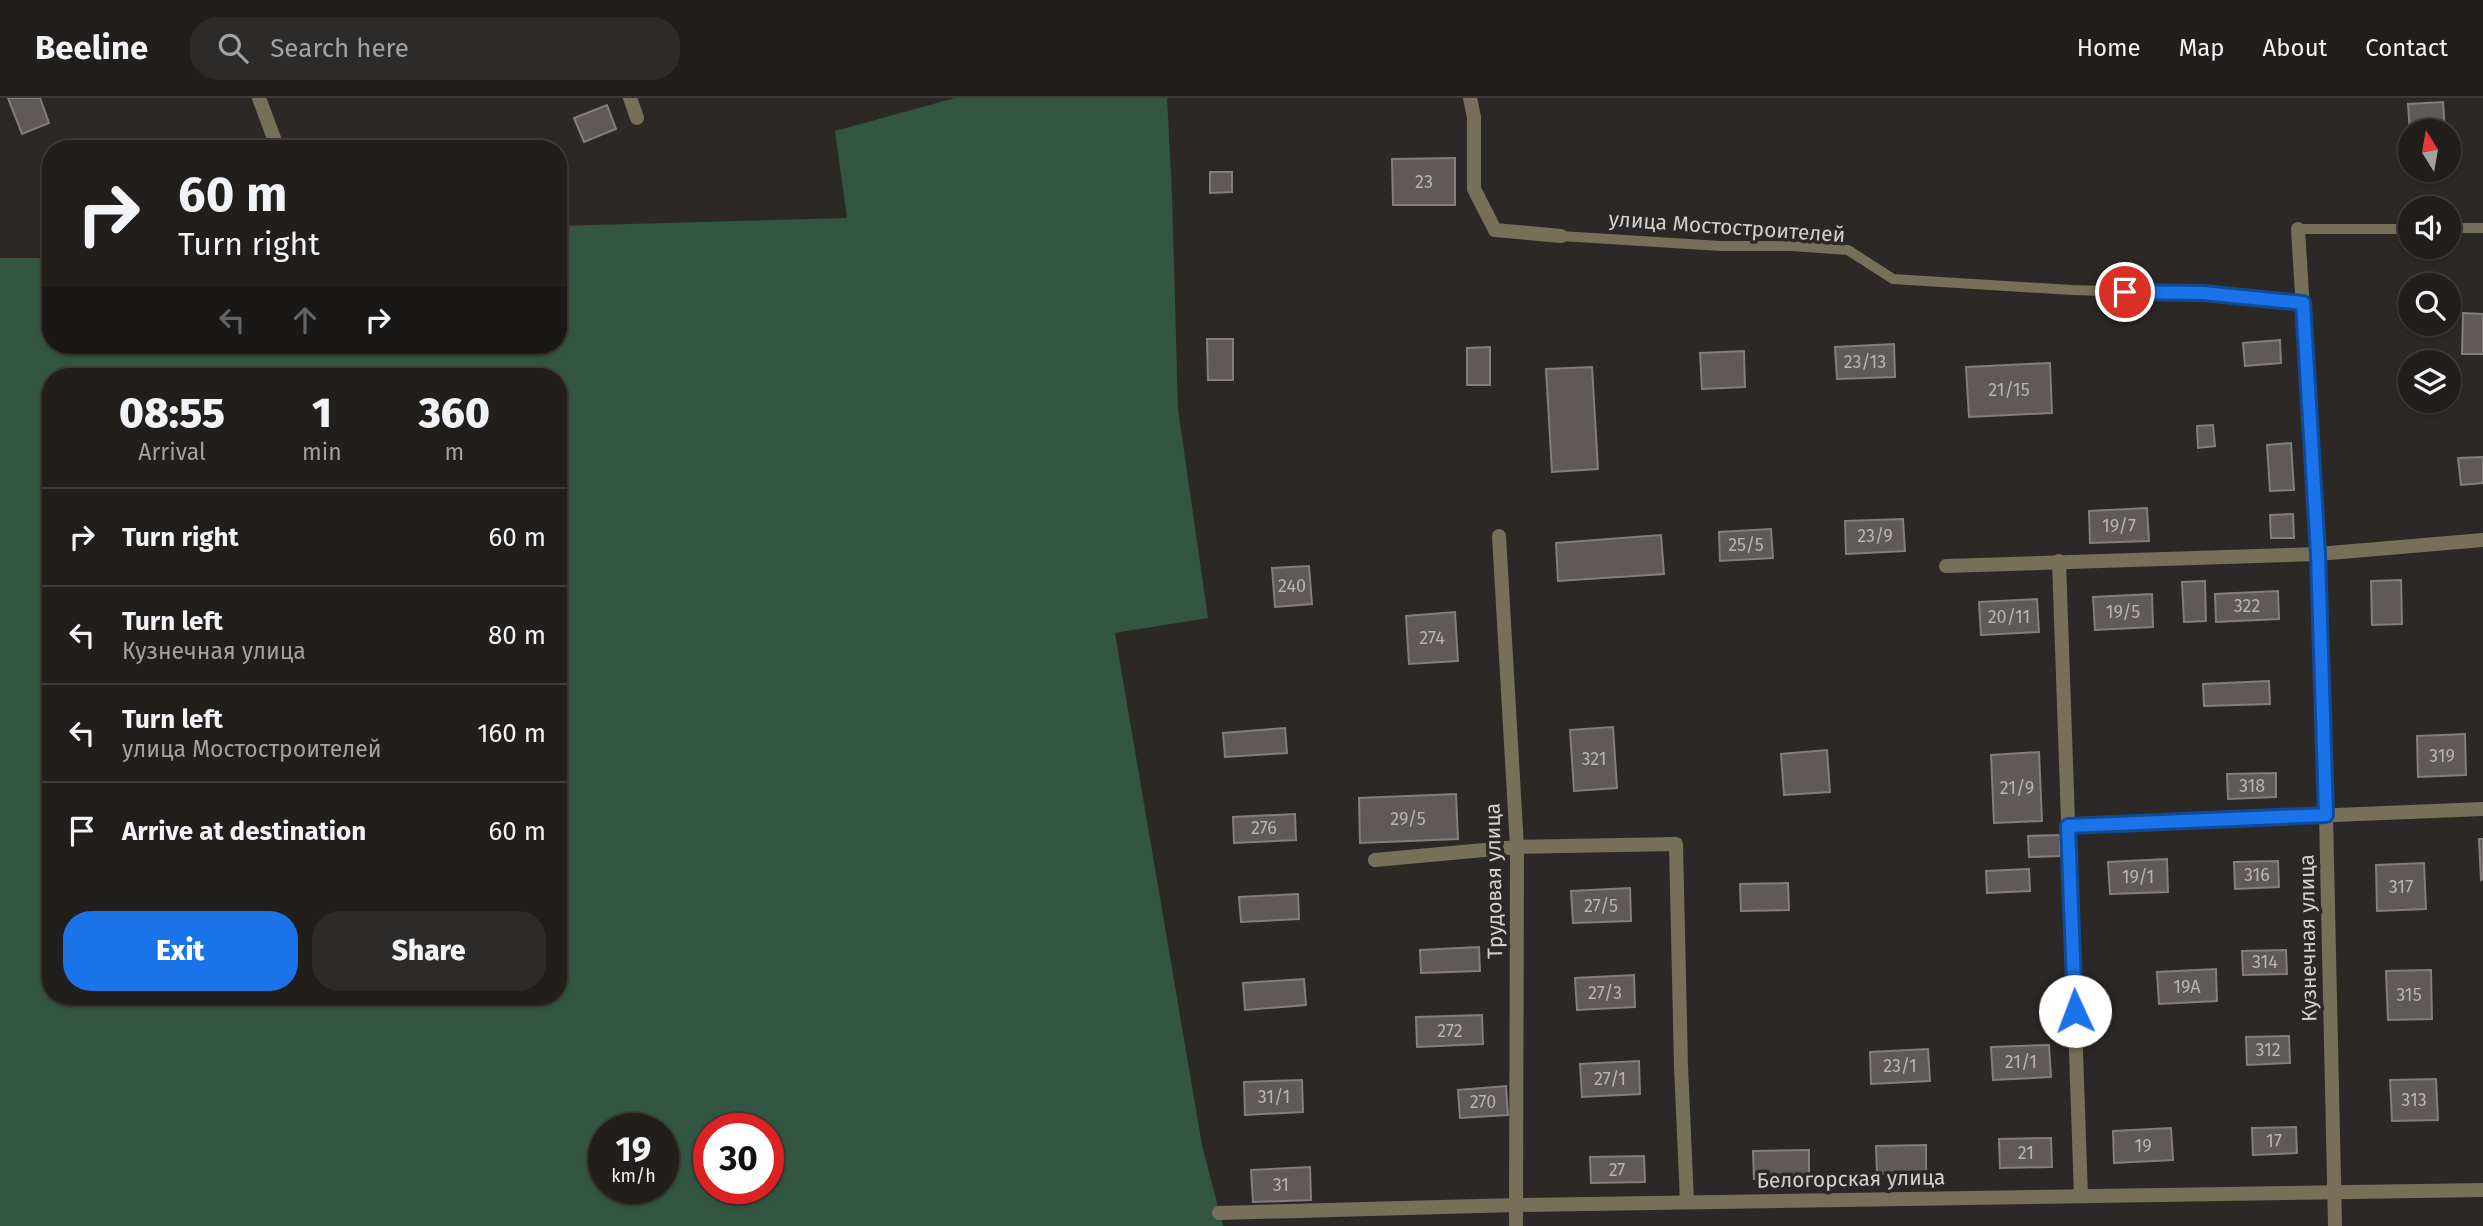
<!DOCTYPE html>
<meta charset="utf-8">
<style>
:root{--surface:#211e1c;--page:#2d2b29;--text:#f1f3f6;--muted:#a2a2a3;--line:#3e3c3b;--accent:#1a73e8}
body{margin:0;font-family:"Fira Sans",sans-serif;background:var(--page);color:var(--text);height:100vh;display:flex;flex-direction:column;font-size:26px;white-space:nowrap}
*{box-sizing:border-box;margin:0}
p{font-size:23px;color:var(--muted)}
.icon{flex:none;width:38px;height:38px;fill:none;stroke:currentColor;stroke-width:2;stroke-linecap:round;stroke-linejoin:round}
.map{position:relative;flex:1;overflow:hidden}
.sheet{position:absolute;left:42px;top:270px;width:525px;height:637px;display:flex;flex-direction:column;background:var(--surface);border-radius:28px;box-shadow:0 2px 5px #0004,0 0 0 2px var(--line)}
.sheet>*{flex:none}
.banner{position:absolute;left:42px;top:42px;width:525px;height:214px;border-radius:28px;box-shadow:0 2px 5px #0004,0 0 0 2px var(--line);background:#211e1c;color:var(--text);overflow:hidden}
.needle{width:46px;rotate:349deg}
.fabs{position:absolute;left:2398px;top:21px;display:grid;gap:14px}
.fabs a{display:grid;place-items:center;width:63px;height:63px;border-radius:50%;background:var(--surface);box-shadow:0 2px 5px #0004,0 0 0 2px var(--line);font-size:35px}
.speed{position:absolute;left:588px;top:1015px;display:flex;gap:14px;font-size:35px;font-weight:700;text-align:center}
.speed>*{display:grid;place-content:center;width:91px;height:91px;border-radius:50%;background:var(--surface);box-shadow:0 2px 5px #0004,0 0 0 2px var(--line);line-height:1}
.speed small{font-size:18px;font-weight:400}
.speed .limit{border:10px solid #d22;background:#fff;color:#111}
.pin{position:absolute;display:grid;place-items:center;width:60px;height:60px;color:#fff;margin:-30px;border:4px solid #fff;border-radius:50%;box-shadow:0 2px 7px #0007}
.me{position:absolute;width:77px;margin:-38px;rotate:358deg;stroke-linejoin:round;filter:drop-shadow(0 0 5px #0008)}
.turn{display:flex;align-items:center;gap:24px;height:147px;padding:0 21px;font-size:32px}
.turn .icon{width:91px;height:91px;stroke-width:2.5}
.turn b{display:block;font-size:49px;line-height:60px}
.lanes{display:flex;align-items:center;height:66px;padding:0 21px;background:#0003;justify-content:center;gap:35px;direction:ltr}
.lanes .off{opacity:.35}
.eta{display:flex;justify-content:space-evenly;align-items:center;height:119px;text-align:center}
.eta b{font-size:42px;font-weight:800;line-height:49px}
.action{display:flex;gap:14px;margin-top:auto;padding:14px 21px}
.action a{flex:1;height:80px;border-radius:28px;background:var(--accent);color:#fff;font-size:28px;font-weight:800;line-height:80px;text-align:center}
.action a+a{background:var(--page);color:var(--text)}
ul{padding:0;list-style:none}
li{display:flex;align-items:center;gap:21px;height:98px;padding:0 21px;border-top:2px solid var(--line)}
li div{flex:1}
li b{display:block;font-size:26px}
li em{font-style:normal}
header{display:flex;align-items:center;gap:42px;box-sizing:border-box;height:98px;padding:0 35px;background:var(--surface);border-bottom:2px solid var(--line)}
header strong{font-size:33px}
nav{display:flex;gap:38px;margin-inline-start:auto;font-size:24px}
.search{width:490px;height:63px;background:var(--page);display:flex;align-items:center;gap:18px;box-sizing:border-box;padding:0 24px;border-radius:28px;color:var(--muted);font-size:26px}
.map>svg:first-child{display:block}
.green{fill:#325641;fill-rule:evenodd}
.building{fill:#5f5a59;stroke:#837e7d;stroke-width:2}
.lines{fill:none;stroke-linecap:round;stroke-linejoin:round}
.service{stroke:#766f5a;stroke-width:10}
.minor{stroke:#766f5a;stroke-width:14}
.route-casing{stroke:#114b97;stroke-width:18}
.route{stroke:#1a73e8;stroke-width:12}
.labels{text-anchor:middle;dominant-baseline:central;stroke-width:7;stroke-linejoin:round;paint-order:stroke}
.number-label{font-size:18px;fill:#b6b3b2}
.street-label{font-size:21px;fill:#d3d1cf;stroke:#2c2826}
</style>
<header>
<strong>Beeline</strong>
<div class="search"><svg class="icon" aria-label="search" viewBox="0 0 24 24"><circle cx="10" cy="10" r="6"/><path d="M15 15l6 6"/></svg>Search here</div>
<nav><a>Home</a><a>Map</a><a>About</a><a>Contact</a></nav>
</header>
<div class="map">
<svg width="2483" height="1128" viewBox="0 0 2483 1128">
<rect width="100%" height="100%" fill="#2c2826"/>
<path class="green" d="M955,0h212l5,96 6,215 30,209 -93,15 87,512 21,81h-1223v-968h51v87h507v-119l289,-8 -12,-87zM51,278h507v620h-507zM604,1031h59v59h-59zM709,1031h59v59h-59z"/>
<g class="building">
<polygon points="8,0 40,0 49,25 22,36"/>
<polygon points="2443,4 2445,33 2410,33 2410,36 2408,6"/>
<polygon points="607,7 616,31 584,44 574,20"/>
<polygon points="1455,60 1455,107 1393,107 1392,61"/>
<polygon points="1210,74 1232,74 1232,94 1210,95"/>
<polygon points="2463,215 2483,216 2483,256 2462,256"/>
<polygon points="1207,241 1233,241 1233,282 1208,282"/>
<polygon points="2280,242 2281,265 2245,268 2243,245"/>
<polygon points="1894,246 1895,279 1837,281 1835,249"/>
<polygon points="1490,249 1490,287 1467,287 1467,250"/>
<polygon points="1744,253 1745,289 1702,291 1700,255"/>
<polygon points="2050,265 2052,315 1969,319 1966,269"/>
<polygon points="1592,269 1598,371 1552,374 1546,271"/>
<polygon points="2213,327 2215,348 2198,350 2197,328"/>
<polygon points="2291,345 2294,392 2270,393 2267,347"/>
<polygon points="2483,359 2483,385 2461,387 2458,360"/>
<polygon points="2147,410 2149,443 2090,445 2089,413"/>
<polygon points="2293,416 2294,440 2271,440 2270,417"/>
<polygon points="1903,421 1905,453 1846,456 1845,423"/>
<polygon points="1771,431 1773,460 1720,463 1719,434"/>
<polygon points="1661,437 1664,476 1558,483 1556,445"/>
<polygon points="1309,468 1312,506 1275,509 1272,470"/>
<polygon points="2401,482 2402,526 2372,527 2371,483"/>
<polygon points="2205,483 2206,523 2184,524 2182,484"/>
<polygon points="2278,493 2279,521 2216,524 2215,496"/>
<polygon points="2152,496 2153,529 2095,532 2093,499"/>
<polygon points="2037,501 2039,534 1981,537 1979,504"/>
<polygon points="1455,514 1458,563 1409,566 1406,518"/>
<polygon points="2269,583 2270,606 2204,608 2203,586"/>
<polygon points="1613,629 1617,690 1574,693 1570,632"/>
<polygon points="1285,630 1287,655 1225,659 1223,635"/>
<polygon points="2465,636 2466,677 2418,679 2417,638"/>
<polygon points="1827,652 1830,694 1784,697 1781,656"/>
<polygon points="2039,654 2042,723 1994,725 1991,657"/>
<polygon points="2276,675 2276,699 2228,701 2227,676"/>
<polygon points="1456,696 1458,741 1360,745 1359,700"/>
<polygon points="1295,716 1296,742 1234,745 1233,719"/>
<polygon points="2060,737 2060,758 2029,759 2028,738"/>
<polygon points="2479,741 2483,741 2483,781 2481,782"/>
<polygon points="2167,761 2168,794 2110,796 2108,764"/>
<polygon points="2278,763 2279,789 2235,791 2234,764"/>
<polygon points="2424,765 2426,811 2377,813 2376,767"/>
<polygon points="2029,771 2030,793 1987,795 1986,773"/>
<polygon points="1788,785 1789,812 1741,813 1740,786"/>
<polygon points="1630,790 1631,823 1573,825 1571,793"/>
<polygon points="1298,796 1299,821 1241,824 1239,799"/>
<polygon points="1479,849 1480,873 1421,875 1420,852"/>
<polygon points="2286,852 2287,876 2243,877 2242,853"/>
<polygon points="2216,871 2217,903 2159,906 2157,874"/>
<polygon points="2431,872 2432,921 2388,922 2386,873"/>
<polygon points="1634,877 1635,909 1577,912 1575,880"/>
<polygon points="1304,881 1306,907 1245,912 1243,885"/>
<polygon points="1482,917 1483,946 1417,949 1416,919"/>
<polygon points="2289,938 2290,965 2247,967 2246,939"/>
<polygon points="2049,947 2051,979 1993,982 1991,949"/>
<polygon points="1928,951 1930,983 1871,986 1870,954"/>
<polygon points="1639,963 1640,996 1582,999 1580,966"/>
<polygon points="2436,981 2438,1022 2392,1023 2390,982"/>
<polygon points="1302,982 1303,1014 1245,1017 1244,984"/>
<polygon points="1506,988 1508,1017 1460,1020 1458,992"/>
<polygon points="2296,1029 2297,1055 2253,1057 2252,1030"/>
<polygon points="2171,1030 2173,1062 2114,1065 2113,1033"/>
<polygon points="2051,1040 2052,1069 2000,1070 1999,1041"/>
<polygon points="1926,1047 1926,1075 1877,1076 1876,1048"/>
<polygon points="1809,1052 1809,1080 1754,1081 1753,1053"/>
<polygon points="1644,1058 1645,1084 1591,1085 1590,1059"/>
<polygon points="1310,1069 1311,1102 1253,1104 1251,1072"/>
</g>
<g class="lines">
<g class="service">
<polyline points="2448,130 2483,130"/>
<polyline points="2298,131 2410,131"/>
<polyline points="1561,138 1721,148 1792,148 1848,152 1893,181 2072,192 2203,196 2303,205"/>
</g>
<g class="minor">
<polyline points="259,0 278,51"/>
<polyline points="630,0 637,20"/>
<polyline points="1470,0 1474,19 1474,91 1495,132 1561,138"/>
<polyline points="2298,131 2318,456 2326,717 2335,1128"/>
<polyline points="1499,438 1517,749 1516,1128"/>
<polyline points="2059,463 2081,1098"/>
<polyline points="1946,468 2318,456 2483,442"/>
<polyline points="2068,728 2483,711"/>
<polyline points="1375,762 1517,749 1676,746 1681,968 1687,1104"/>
<polyline points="1219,1115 1516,1107 2483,1092"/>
</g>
</g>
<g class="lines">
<g class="route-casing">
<polyline id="route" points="2075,913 2068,728 2326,717 2318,456 2303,205 2203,195 2125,194"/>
</g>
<use href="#route" class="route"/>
</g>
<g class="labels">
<g class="number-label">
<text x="1424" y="84">23</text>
<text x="1865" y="264">23/13</text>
<text x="2009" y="292">21/15</text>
<text x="2119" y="428">19/7</text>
<text x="1875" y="438">23/9</text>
<text x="1746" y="447">25/5</text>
<text x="1292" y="488">240</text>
<text x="2247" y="508">322</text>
<text x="2123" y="514">19/5</text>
<text x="2009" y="519">20/11</text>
<text x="1432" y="540">274</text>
<text x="2442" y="658">319</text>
<text x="1594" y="661">321</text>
<text x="2252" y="688">318</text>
<text x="2017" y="690">21/9</text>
<text x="1408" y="721">29/5</text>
<text x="1264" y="730">276</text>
<text x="2257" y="777">316</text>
<text x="2138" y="779">19/1</text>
<text x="2401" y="789">317</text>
<text x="1601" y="808">27/5</text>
<text x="2265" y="864">314</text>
<text x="2187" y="889">19А</text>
<text x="1605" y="895">27/3</text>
<text x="2409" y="897">315</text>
<text x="1450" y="933">272</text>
<text x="2268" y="952">312</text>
<text x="2021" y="964">21/1</text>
<text x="1900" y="968">23/1</text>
<text x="1610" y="981">27/1</text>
<text x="1274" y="999">31/1</text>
<text x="2414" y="1002">313</text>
<text x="1483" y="1004">270</text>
<text x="2274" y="1043">17</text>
<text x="2143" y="1048">19</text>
<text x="2026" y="1055">21</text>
<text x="1617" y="1072">27</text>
<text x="1281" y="1087">31</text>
</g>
<g class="street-label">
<text transform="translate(1727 129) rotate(4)">улица Мостостроителей</text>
<text transform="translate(1494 783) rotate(-91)">Трудовая улица</text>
<text transform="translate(2308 840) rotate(-91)">Кузнечная улица</text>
<text transform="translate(1851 1081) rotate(-1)">Белогорская улица</text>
</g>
</g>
</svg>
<div class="fabs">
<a><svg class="needle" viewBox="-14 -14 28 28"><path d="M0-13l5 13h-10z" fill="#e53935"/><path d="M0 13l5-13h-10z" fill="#a2a2a3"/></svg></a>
<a><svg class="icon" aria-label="sound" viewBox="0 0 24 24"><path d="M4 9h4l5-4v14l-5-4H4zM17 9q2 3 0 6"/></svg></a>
<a><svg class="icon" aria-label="search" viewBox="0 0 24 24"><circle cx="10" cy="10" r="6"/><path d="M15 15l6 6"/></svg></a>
<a><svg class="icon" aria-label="layers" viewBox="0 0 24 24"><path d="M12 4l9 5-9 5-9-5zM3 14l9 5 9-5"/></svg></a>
</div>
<div class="speed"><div>19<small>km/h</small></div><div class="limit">30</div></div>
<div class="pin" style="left:2125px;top:194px;background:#d93025"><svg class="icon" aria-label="arrive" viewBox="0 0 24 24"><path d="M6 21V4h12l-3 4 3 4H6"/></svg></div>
<svg class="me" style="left:2075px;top:913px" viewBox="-20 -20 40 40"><circle r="19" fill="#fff"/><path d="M0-13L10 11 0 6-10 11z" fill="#1a73e8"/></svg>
<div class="banner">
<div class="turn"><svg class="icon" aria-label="right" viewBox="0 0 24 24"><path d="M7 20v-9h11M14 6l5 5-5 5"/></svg><div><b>60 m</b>Turn right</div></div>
<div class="lanes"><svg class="icon off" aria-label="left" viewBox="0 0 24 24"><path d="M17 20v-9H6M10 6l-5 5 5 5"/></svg><svg class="icon off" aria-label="ahead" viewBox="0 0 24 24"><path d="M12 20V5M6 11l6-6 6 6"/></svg><svg class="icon" aria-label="right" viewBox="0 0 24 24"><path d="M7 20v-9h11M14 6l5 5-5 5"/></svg></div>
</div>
<section class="sheet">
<div class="eta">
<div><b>08:55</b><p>Arrival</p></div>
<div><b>1</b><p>min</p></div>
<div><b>360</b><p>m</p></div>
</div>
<ul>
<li><svg class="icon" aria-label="right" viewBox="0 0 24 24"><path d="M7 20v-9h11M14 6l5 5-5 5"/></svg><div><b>Turn right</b></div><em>60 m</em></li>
<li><svg class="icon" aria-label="left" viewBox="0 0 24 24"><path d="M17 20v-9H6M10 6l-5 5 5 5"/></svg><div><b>Turn left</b><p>Кузнечная улица</p></div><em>80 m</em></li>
<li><svg class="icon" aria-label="left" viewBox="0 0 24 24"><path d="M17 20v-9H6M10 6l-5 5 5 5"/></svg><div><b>Turn left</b><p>улица Мостостроителей</p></div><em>160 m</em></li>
<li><svg class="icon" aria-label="arrive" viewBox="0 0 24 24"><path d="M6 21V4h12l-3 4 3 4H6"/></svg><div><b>Arrive at destination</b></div><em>60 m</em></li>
</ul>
<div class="action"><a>Exit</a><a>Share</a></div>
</section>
</div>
